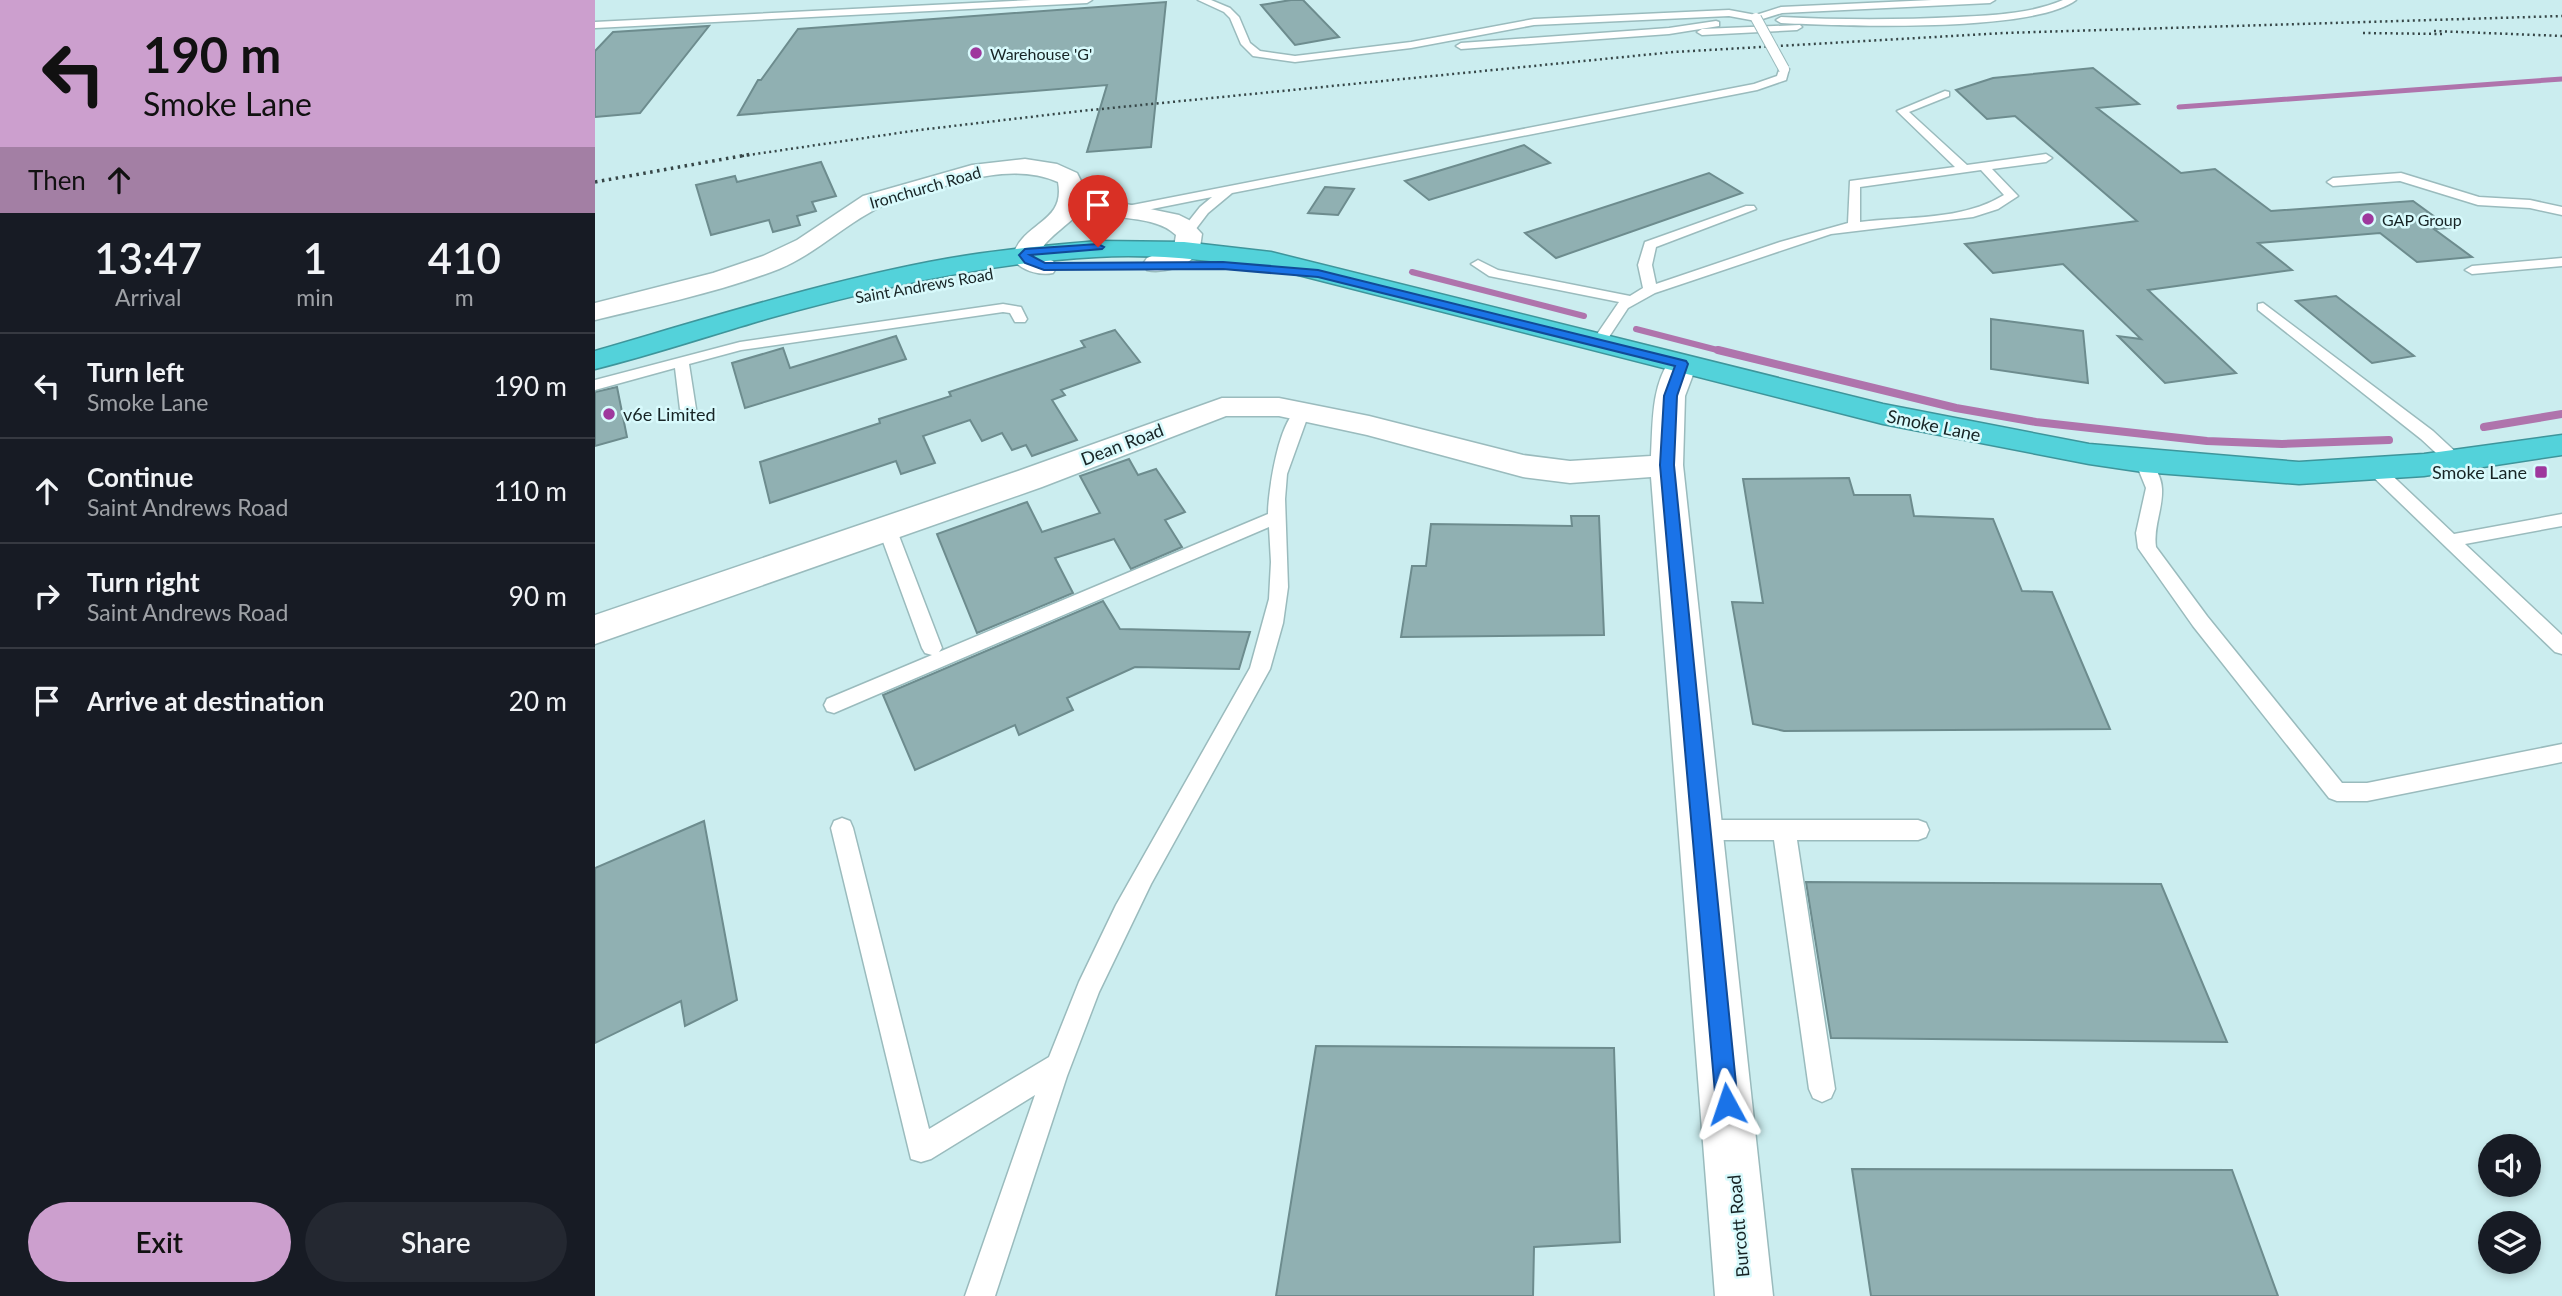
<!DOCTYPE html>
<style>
:root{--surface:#171b24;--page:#242831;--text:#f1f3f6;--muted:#9ea1a6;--line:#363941;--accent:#cc9fce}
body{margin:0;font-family:Lato,sans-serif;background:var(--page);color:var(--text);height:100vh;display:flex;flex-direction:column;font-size:26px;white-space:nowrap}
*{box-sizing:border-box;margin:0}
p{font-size:23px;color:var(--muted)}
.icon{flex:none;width:38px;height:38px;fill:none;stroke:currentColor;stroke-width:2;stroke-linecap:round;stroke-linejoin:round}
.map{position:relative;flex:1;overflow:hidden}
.side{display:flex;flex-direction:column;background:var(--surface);width:595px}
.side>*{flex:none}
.banner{background:#cc9fce;color:#111;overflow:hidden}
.tools{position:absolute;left:1883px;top:1134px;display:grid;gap:14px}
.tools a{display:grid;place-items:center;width:63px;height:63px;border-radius:50%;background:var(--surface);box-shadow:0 4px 10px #0003;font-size:35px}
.pin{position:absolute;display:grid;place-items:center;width:60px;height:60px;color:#fff;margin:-72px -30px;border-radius:50% 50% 50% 0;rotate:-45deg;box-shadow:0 0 7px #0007}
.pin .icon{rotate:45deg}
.me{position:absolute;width:77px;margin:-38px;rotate:355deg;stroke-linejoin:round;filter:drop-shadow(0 0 5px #0008)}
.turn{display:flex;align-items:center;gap:24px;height:147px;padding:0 28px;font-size:32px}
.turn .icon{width:91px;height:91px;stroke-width:2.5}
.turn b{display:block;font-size:49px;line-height:60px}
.then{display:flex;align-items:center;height:66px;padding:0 28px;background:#0003;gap:14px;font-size:26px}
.eta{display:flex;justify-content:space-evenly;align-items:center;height:119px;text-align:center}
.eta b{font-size:42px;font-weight:600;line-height:49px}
.action{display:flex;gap:14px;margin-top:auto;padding:14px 28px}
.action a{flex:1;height:80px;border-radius:42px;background:var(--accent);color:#111;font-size:28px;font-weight:600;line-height:80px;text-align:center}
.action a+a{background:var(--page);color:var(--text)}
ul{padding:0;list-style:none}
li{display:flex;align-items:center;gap:21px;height:105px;padding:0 28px;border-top:2px solid var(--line)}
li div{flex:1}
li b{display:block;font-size:26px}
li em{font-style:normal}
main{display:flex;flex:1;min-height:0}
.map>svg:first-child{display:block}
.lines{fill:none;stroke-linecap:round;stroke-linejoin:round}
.stream-far2{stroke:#af74ac;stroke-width:5}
.stream-far1{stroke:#af74ac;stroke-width:6}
.stream{stroke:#af74ac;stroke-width:8}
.building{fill:#90b0b2;stroke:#6d8c8e;stroke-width:2}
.lane-casing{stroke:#9abbbd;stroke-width:3}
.street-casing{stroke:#9abbbd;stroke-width:3}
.highway-casing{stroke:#3e959b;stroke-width:3}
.lane{fill:#fff;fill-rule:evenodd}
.street{fill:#fff;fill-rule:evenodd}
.highway{fill:#53d2da;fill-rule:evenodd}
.rail-far1{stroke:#364647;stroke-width:2.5;stroke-dasharray:2 3.5;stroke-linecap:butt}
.rail{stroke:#364647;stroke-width:3.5;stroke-dasharray:2.5 4.5;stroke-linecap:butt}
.lane-bridge-casing{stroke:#9abbbd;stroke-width:12;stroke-linecap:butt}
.lane-bridge{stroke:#fff;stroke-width:10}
.route{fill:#1a73e8;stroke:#114b97;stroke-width:2}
.poi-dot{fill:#9e389d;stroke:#d8fafc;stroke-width:2.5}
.labels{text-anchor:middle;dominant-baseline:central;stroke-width:5;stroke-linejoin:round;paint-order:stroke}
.far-poi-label{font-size:16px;fill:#172425;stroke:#d8fafc;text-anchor:start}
.far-street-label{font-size:16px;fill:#172425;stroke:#d8fafc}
.poi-label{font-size:18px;fill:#172425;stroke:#d8fafc;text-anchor:start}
.street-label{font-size:18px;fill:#172425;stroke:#d8fafc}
</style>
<main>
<section class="side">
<div class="banner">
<div class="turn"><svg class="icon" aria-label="left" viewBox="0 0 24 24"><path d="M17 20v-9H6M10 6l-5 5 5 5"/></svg><div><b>190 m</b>Smoke Lane</div></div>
<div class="then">Then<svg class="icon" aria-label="ahead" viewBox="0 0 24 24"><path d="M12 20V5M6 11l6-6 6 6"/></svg></div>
</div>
<div class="eta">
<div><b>13:47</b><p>Arrival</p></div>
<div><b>1</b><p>min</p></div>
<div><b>410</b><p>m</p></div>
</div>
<ul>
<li><svg class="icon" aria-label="left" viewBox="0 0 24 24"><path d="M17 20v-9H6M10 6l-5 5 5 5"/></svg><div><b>Turn left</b><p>Smoke Lane</p></div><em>190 m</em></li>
<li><svg class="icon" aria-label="ahead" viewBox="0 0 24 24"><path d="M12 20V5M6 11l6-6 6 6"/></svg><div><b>Continue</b><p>Saint Andrews Road</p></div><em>110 m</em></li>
<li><svg class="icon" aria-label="right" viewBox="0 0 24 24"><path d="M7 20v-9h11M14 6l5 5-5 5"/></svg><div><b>Turn right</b><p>Saint Andrews Road</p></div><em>90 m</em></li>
<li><svg class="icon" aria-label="arrive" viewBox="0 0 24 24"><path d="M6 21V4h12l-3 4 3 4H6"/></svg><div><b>Arrive at destination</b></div><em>20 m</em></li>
</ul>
<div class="action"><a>Exit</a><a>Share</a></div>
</section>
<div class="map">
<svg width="1967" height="1296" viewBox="0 0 1967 1296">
<rect width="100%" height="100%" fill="#cbedef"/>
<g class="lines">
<polyline class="stream-far2" points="1584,107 1967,79"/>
<g class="stream-far1">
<polyline points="817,272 989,316"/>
<polyline points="1041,329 1130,352"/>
</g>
<g class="stream">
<polyline points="1123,350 1361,408 1441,422 1612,441 1687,444 1794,440"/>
<polyline points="1889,427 1967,414"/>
</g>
</g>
<g class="building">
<polygon points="696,0 708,0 744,37 700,45 666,5"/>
<polygon points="571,2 556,147 492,152 512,85 143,115 163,80 166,80 203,29"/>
<polygon points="114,26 45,113 0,117 0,51 18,32"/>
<polygon points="1498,68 1544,104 1502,108 1586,173 1620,169 1676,211 1818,201 1855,228 1839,229 1877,257 1822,262 1785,233 1663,243 1697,270 1553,290 1641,373 1570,383 1523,336 1546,339 1468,264 1398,273 1370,244 1542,221 1420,116 1392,119 1361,90 1398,78"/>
<polygon points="929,145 955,163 834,200 810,181"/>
<polygon points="226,162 241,196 217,202 221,211 202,216 205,225 178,232 174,220 116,235 101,185 140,176 142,182"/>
<polygon points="1114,173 1147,193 961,258 930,233"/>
<polygon points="730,187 759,189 743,215 713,213"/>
<polygon points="1741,296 1819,356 1777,363 1701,301"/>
<polygon points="1396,319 1488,331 1493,383 1396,369"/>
<polygon points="520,330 545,362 466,390 470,395 457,400 482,440 437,456 431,445 417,450 407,433 387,441 375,420 328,436 340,463 306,474 301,461 175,503 165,462 285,423 284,419 356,396 354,392 490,347 486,341"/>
<polygon points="301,336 311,359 150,408 137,363 188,348 195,368"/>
<polygon points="22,387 32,437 0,446 0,392"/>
<polygon points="534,459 543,475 561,469 590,512 570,520 587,547 536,569 519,539 460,558 478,593 382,633 342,534 432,502 447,532 505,513 485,476"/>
<polygon points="1254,478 1259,495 1315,495 1319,516 1398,519 1427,591 1457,592 1515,729 1189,731 1158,724 1137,602 1168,603 1148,479"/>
<polygon points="976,516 1004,516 1009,635 806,637 817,566 831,566 836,524 977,526"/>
<polygon points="508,601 525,629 655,632 644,669 540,667 472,698 478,710 424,735 420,725 320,770 288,695"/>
<polygon points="109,821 142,1000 90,1026 86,1001 0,1043 0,868"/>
<polygon points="1211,882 1566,884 1632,1042 1236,1038"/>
<polygon points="721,1046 1019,1048 1025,1242 939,1247 938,1296 681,1296"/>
<polygon points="1257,1169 1637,1170 1683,1296 1276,1296"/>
</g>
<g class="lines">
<g class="lane-casing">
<g id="lane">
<polygon points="437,0 497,0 492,3 0,28 0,22"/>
<polygon points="603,0 616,0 635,8 644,17 655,43 665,51 700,56 816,42 939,19 1134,10 1161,15 1186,7 1337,0 1400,0 1395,3 1187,13 1161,21 1134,16 939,25 816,48 700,62 658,56 646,44 635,18 629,12"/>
<path d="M1468,0h13c-43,33 -237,26 -295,23l-5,-3 5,-3c59,3 118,3 177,0 35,-2 73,-3 105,-17z"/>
<polygon points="1121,21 1124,22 1124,26 1074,34 866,49 861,46 866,43 1074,28"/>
<polygon points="1205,25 1207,27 1202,30 1107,35 1102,32 1107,29"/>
<polygon points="1185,67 1194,69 1191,80 1162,90 637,193 613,213 597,234 592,235 586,231 605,207 617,197 522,216 516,212 522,208 1159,84 1182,76"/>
<path d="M1350,91l4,1v4l-40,16 58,53 79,-11 6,4 -6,4 -54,7 26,27 -20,13 -25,8 -142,17 -176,59 -27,15 -25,38 -5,1 -7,-4 28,-41 -130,-26 -18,-12 7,-4 20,10 132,26 13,-8 -5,-23 7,-23 101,-36h8l2,3 -100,38 -4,18 4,19 124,-42 68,-19 2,-42 105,-14 -58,-56zM1386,170l23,25c-43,26 -95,21 -144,27v-35z"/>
<polygon points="1806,173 1884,197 1935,200 1967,207 1967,215 1935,208 1883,205 1805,181 1738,186 1732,182 1738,178"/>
<polygon points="1967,258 1967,266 1877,274 1870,270 1877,266"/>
<polygon points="1668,303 1838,431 1865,456 1867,460 1865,464 1853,464 1826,439 1663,310 1663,304"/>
<polygon points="408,304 426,307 432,319 430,322 420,322 415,313 408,312 146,350 94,364 101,409 93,414 85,409 80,368 0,390 0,380 145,342"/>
<path d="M706,408l8,5 -22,61 -2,25 3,88 -5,36 -13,46 -119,215 -52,108 -32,84 -72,220h-30l70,-201 -104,64 -10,3 -10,-3 -80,-331 3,-7 8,-3 8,3 3,7 76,301 120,-72 30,-75 37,-77 134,-237 19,-69 2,-37 -2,-35 -435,186 -7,-2 -3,-6 3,-6 105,-44 -7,-2 -3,-5 -44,-120 9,-6 9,6 46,120 -3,4 329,-138c0,-21 11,-100 33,-106z"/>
<path d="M1548,456c10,2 19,23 19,33 1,20 -9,38 -6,58l51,69 135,167h25l195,-39v18l-195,39h-30l-8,-3 -136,-172 -55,-78 -2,-15 10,-45 -11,-27z"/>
<polygon points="1779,463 1785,464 1859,534 1967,514 1967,526 1870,544 1967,635 1967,654 1960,652 1773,472 1771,468"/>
<polygon points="1107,820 1323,820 1331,823 1334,830 1331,837 1323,840 1202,840 1240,1089 1236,1098 1227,1102 1218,1098 1214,1089 1179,840 1107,840 1099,837 1096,830 1099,823"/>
</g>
</g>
<g class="street-casing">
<g id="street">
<path d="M430,159l32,5 20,9 6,12 19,14 77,16 10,5 13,14c-1,5 -1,12 -4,17 -7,16 -37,22 -51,19l-4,-6 4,-6 27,-11 2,-12c-21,-21 -66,-14 -94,-26 -12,16 -39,30 -43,46l14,6 4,6 -4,6c-14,3 -33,-3 -41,-15 10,-37 54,-34 46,-76 -46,-20 -100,0 -145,14 -15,5 -31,8 -44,17 -32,18 -56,42 -90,56 -59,23 -122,36 -184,51v-17l118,-30 50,-17 34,-16 66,-44 109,-31z"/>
<path d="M1087,355l11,3 4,6 -12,32 -2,69 90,831h-58l-64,-819 -81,6 -47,-6 -156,-42 -88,-19h-53l-184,71 -447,157v-29l423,-144 204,-73h57l90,18 154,39 47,6 81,-5c2,-34 0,-69 20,-98z"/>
</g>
</g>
<g class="highway-casing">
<path id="highway" d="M503,241l86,1 87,10 612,152 206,40 210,18 125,-8 138,-19v20l-138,21 -125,8 -156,-12 -54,-8 -206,-40 -612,-156c-58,-7 -116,-15 -175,-11 -110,6 -217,31 -323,60 -59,17 -118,37 -178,52v-18c110,-32 221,-67 334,-89 56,-11 112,-16 169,-21z"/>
</g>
<use href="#lane" class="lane"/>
<use href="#street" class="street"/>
<use href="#highway" class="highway"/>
<g class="rail-far1">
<polyline points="1839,31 1967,36"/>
<polyline points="1768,33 1848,34"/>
<polyline points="147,156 324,130 486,111 1079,52 1409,33 1967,16"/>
</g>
<polyline class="rail" points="0,182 157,154"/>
<g class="lane-bridge-casing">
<polyline id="lane-bridge" points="1161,18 1189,69"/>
</g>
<use href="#lane-bridge" class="lane-bridge"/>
</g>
<polygon class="route" points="503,244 509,247 507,249 435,255 450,263 628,262 723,270 1091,361 1093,364 1082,396 1079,465 1143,1104 1140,1112 1132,1115 1124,1112 1121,1104 1065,465 1069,396 1080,366 723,277 628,269 449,270 430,263 424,255 430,249"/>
<g class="poi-dot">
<circle cx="381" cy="53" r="7"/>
<circle cx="1773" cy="219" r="7"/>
<circle cx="14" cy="414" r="7"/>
<rect x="1939" y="465" width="14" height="14" rx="3.5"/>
</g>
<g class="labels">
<g class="far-poi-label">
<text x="395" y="53">Warehouse 'G'</text>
<text x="1787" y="219">GAP Group</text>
</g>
<g class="far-street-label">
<text transform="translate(330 187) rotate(-16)">Ironchurch Road</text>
<text transform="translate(329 285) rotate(-10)">Saint Andrews Road</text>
</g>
<g class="poi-label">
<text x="28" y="414">v6e Limited</text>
<text x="1932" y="472" text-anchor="end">Smoke Lane</text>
</g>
<g class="street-label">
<text transform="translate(1339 425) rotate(12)">Smoke Lane</text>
<text transform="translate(527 444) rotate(-21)">Dean Road</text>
<text transform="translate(1143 1226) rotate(-95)">Burcott Road</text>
</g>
</g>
</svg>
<div class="tools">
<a><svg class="icon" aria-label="sound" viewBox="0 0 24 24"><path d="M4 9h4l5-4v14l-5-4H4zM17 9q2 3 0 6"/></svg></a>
<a><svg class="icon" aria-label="layers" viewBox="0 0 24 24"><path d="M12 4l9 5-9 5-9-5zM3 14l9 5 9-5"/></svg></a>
</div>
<div class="pin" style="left:503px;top:247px;background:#d93025"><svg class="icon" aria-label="arrive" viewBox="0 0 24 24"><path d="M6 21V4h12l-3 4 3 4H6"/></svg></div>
<svg class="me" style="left:1132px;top:1104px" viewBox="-20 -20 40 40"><path d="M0-17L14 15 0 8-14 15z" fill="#1a73e8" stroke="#fff" stroke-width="4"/></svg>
</div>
</main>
